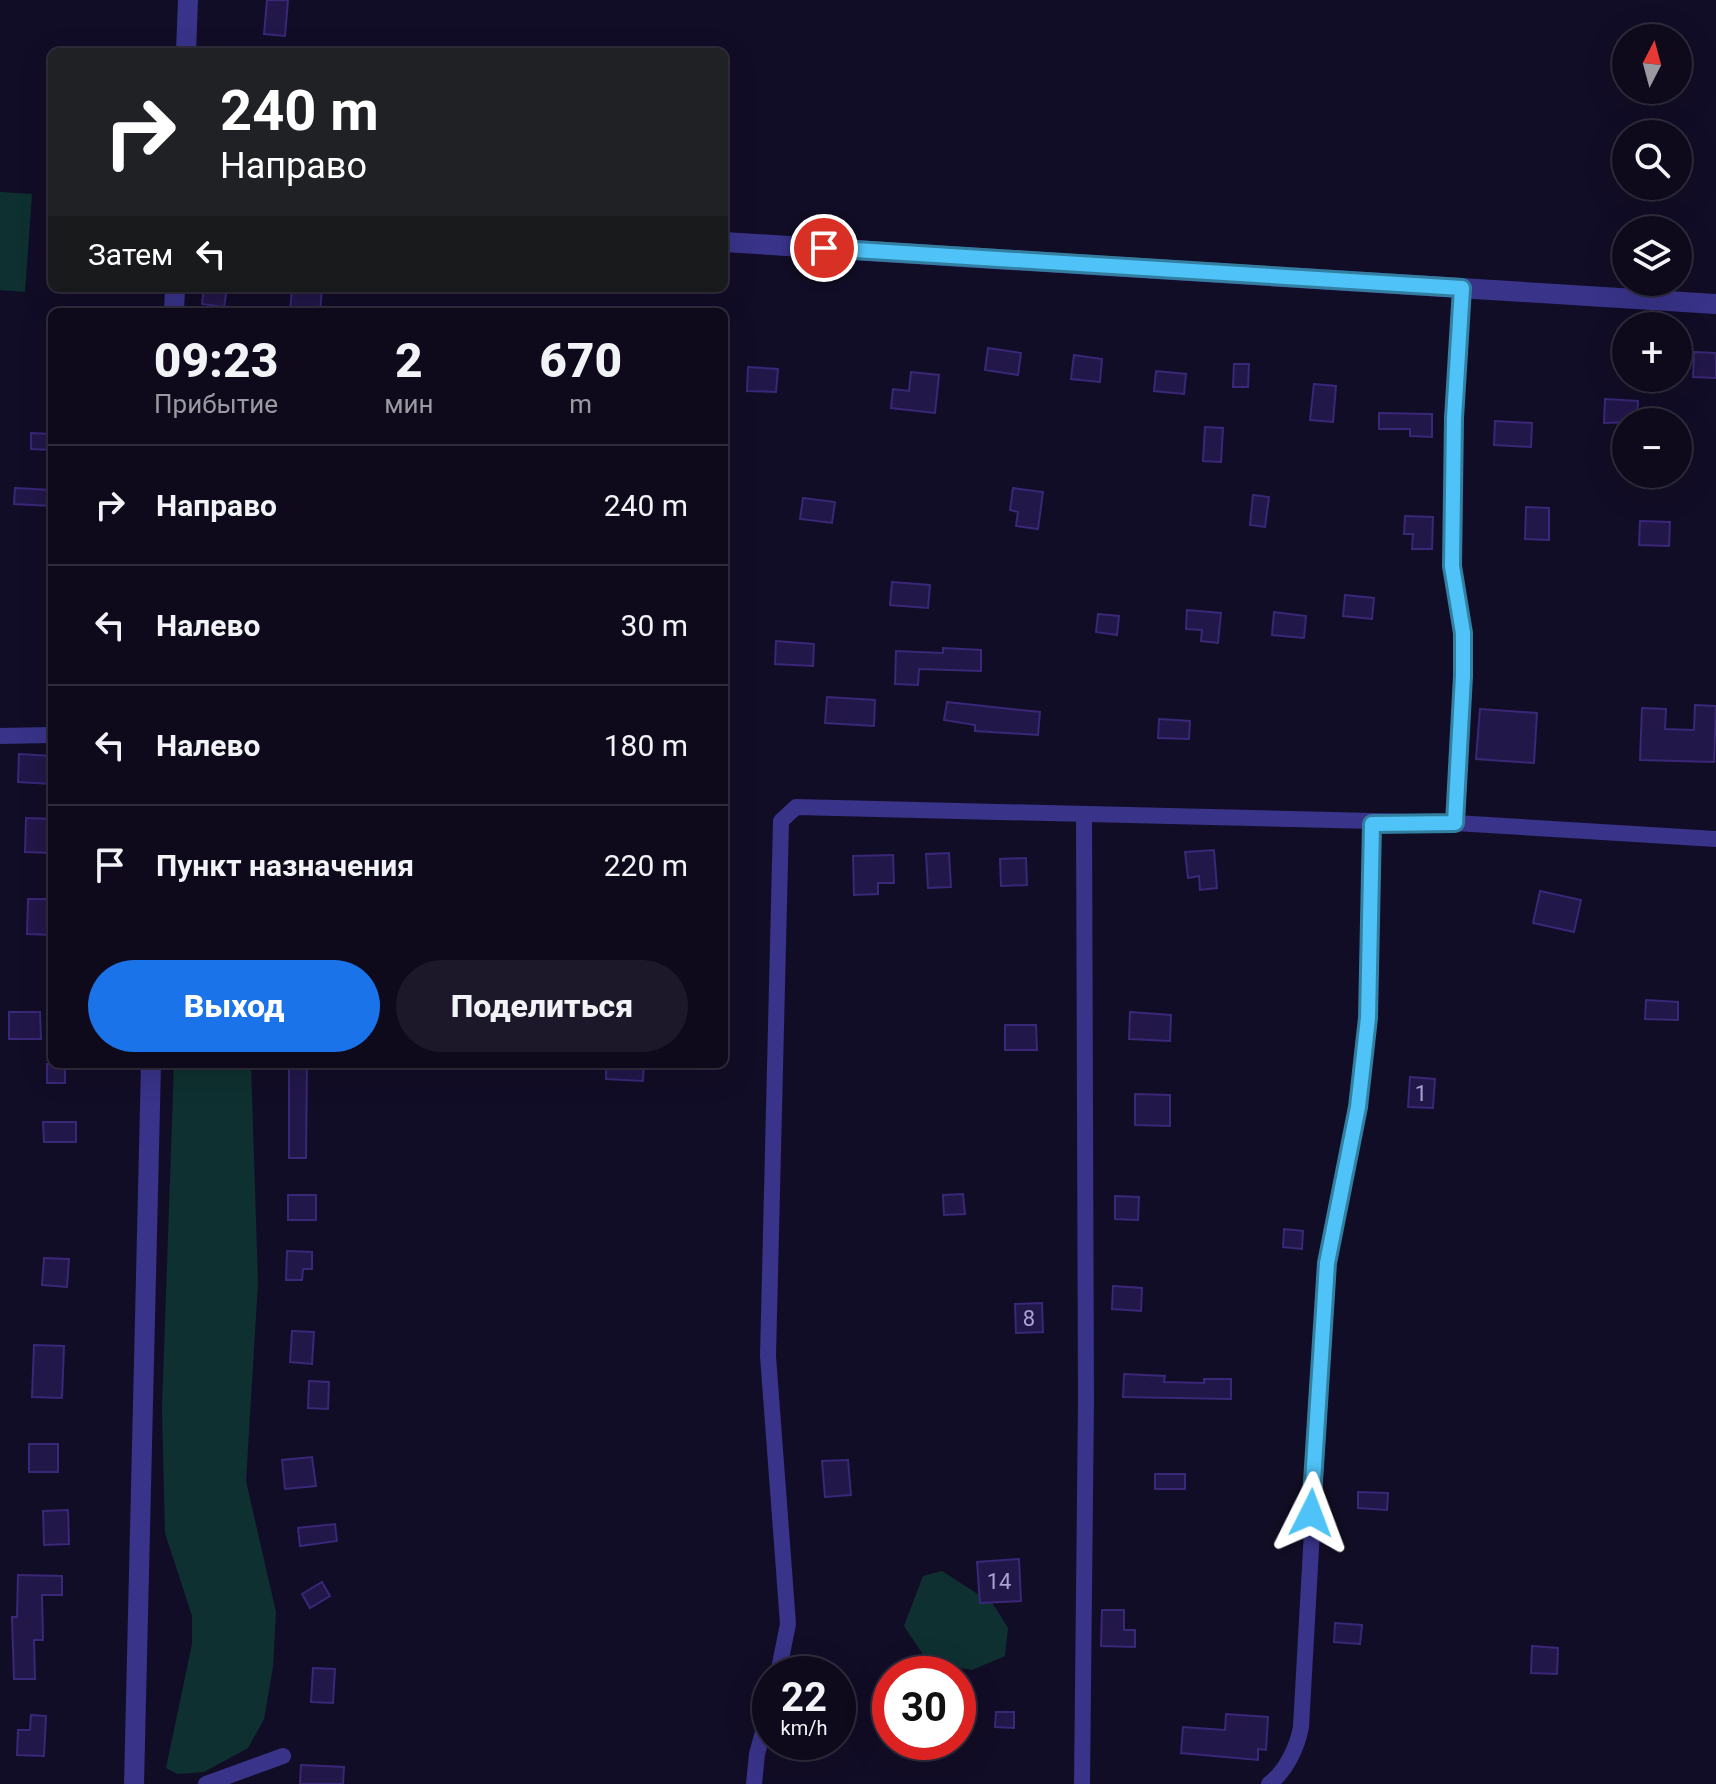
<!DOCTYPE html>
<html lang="ru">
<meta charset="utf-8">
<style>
:root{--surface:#0e0a1c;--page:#1c1829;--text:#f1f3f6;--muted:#9b9aa3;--line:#2e2b3b;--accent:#1a73e8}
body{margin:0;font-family:Roboto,sans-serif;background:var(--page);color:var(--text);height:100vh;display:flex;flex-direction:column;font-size:30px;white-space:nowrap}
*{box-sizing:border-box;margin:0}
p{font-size:26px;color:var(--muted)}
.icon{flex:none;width:44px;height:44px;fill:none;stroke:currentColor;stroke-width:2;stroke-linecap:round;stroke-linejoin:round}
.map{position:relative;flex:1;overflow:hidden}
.sheet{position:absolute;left:48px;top:308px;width:680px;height:760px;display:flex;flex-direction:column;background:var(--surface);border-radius:12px;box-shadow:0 8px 32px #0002,0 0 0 2px var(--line)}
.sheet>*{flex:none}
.top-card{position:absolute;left:48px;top:48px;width:680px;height:244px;border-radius:12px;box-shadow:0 8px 32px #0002,0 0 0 2px var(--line);background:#202124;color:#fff;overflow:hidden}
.needle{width:52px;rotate:6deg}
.buttons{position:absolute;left:1612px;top:24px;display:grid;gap:16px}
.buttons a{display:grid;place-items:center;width:80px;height:80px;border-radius:50%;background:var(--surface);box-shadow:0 8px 32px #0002,0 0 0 2px var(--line);font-size:40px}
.speed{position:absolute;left:752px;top:1656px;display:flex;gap:16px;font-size:40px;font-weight:700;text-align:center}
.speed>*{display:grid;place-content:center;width:104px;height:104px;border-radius:50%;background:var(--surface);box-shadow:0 8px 32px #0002,0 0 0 2px var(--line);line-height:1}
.speed small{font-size:20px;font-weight:400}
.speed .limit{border:12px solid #d22;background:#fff;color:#111}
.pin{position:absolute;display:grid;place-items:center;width:68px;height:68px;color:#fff;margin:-34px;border:4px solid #fff;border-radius:50%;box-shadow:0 2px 8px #0007}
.me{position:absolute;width:88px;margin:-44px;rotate:3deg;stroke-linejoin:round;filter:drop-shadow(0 0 6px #0008)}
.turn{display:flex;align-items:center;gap:28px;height:168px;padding:0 40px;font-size:36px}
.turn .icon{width:104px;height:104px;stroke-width:2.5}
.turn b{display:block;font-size:56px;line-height:68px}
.then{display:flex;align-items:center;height:76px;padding:0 40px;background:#0003;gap:16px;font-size:30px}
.eta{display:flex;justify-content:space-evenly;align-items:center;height:136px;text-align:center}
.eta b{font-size:48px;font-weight:800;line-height:56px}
.cta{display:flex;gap:16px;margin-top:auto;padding:16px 40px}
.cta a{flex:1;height:92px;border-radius:48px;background:var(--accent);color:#fff;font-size:32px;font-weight:800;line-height:92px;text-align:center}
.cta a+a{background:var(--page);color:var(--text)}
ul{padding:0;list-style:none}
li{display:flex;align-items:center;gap:24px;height:120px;padding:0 40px;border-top:2px solid var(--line)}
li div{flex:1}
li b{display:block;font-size:30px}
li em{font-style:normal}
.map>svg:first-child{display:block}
.green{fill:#0f3030}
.building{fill:#221749;stroke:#392777;stroke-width:2}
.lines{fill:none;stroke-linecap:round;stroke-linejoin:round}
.minor{stroke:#393389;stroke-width:16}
.tertiary{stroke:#393389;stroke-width:20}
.route-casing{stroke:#337fa1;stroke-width:20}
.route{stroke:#4fc3f7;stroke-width:14}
.labels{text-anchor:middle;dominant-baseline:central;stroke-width:8;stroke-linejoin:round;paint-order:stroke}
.number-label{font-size:22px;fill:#aaa2d2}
</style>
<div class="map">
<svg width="1716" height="1784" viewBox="0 0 1716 1784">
<rect width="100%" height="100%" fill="#120d26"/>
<g class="green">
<polygon points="0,192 32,194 25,292 0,290"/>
<polygon points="174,1064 251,1064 258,1283 246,1481 276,1612 273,1667 264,1719 248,1748 204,1772 177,1774 166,1768 192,1644 192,1616 165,1533 162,1409"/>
<polygon points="942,1571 993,1604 1008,1628 1005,1656 972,1670 928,1662 904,1626 923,1576"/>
</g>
<g class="building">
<polygon points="267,0 288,0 285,36 264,34"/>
<polygon points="204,288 227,288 224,307 202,304"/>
<polygon points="292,288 322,288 320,312 290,312"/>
<polygon points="988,348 1021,353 1018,375 985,370"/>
<polygon points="1694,352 1716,353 1716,378 1693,377"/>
<polygon points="1074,355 1102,359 1100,382 1071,379"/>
<polygon points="1234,364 1249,364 1248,387 1233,387"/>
<polygon points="748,367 778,369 776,392 747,391"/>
<polygon points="1156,371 1186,374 1184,394 1154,391"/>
<polygon points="911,372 939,375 935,413 891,408 893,389 909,391"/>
<polygon points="1314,384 1336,386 1333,422 1310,420"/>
<polygon points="1605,399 1638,401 1637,422 1604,423"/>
<polygon points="1379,413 1432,414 1432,437 1410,436 1410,429 1379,429"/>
<polygon points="1495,421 1532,423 1531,447 1494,445"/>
<polygon points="1205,427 1223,428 1221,462 1203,461"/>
<polygon points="31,433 52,434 52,450 31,449"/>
<polygon points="15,488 52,490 52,506 14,504"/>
<polygon points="1013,488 1043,492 1038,529 1016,526 1018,512 1010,510"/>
<polygon points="1253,495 1269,497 1265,527 1250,525"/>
<polygon points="803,498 835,502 832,523 800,519"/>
<polygon points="1526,507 1549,508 1549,540 1525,539"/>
<polygon points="1405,516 1433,517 1432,549 1412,549 1413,534 1404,534"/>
<polygon points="1640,521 1670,522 1669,546 1639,545"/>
<polygon points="892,582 930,585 928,608 890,605"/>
<polygon points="1345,595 1374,598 1372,619 1343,616"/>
<polygon points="1187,610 1221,613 1218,643 1201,641 1202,630 1186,629"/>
<polygon points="1274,612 1306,616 1304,638 1272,635"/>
<polygon points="1098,614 1119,616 1117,635 1096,632"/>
<polygon points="776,641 814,644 813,666 775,664"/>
<polygon points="943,648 981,650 981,671 919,669 918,685 895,684 896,651 943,653"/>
<polygon points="827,697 875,700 874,726 825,723"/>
<polygon points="947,702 1040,712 1038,735 975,731 975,725 944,720"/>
<polygon points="1695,705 1716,706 1714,762 1640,760 1642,708 1666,709 1665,729 1694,730"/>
<polygon points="1480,709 1537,713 1534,763 1476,759"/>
<polygon points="1159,719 1190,721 1189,739 1158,738"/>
<polygon points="19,754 52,756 52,784 18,782"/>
<polygon points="26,818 52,819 52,853 25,852"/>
<polygon points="1214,850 1217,888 1200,890 1199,876 1188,878 1185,852"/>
<polygon points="949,853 951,887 928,888 926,854"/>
<polygon points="893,855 894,883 878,883 878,894 854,895 853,856"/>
<polygon points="1026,858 1027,885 1001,886 1000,859"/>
<polygon points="1540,891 1581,900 1574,932 1533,923"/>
<polygon points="28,899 52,899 52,935 27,934"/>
<polygon points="1646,1000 1678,1002 1678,1020 1645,1019"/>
<polygon points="9,1012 40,1012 41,1039 9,1039"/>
<polygon points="1130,1012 1171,1015 1170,1041 1129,1039"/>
<polygon points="1005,1025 1036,1025 1037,1050 1005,1050"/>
<rect x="47" y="1064" width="18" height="19"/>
<polygon points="289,1064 307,1064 306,1158 289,1158"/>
<polygon points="606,1064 644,1064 643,1081 606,1079"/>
<polygon points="1410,1077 1435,1079 1433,1108 1408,1107"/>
<polygon points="1135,1094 1170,1095 1170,1126 1135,1125"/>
<polygon points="43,1122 76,1122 76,1142 44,1142"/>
<polygon points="963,1194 965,1214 944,1215 943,1195"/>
<rect x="288" y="1195" width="28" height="25"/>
<polygon points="1115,1196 1139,1197 1138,1220 1115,1219"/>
<polygon points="1284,1229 1303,1231 1302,1249 1283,1247"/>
<polygon points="287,1251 312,1252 312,1269 303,1269 302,1280 286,1280"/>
<polygon points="44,1258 69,1259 67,1287 42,1285"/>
<polygon points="1113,1286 1142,1288 1141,1311 1112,1309"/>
<polygon points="1042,1303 1043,1332 1016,1333 1015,1304"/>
<polygon points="292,1331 314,1332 312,1364 290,1362"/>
<polygon points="34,1345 64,1346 62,1398 32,1397"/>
<polygon points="1124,1374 1165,1376 1164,1382 1204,1383 1204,1379 1231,1379 1231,1399 1123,1397"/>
<polygon points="309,1381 329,1382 328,1409 308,1408"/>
<rect x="29" y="1444" width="29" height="28"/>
<polygon points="312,1457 316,1486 285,1489 282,1460"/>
<polygon points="848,1460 851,1495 825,1497 822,1461"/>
<rect x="1155" y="1474" width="30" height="15"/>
<polygon points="1358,1492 1388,1493 1387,1510 1358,1508"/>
<polygon points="68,1510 69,1544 44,1545 43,1511"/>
<polygon points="335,1524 337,1541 300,1546 298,1528"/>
<polygon points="1019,1559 1021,1601 980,1603 977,1562"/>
<polygon points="18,1575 62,1576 62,1595 42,1595 43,1640 34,1640 35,1679 14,1679 12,1617 17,1617"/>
<polygon points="322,1582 330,1596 310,1608 302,1594"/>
<polygon points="1102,1610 1124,1610 1124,1630 1135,1630 1135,1647 1101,1646"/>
<polygon points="1335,1623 1362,1625 1360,1644 1334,1642"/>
<polygon points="1532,1646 1558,1648 1557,1674 1531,1673"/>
<polygon points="313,1668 335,1669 333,1703 311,1702"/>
<polygon points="996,1712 1014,1712 1014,1728 995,1727"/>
<polygon points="1226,1714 1268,1717 1266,1750 1258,1749 1258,1760 1181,1753 1183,1727 1225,1730"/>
<polygon points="31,1715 46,1716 44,1756 17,1755 18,1730 30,1730"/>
<polygon points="301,1765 344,1767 343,1784 300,1784"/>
</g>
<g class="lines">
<g class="minor">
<polyline points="0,736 52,735"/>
<polyline points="1455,823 1463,676 1463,633 1452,566 1454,418 1462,288"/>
<polyline points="778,1674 788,1624 768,1356 781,821 796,807 1455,823 1716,839"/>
<polyline points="206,1784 283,1756"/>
<polyline points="754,1784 757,1754 770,1706"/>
<polyline points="1082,1784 1086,1401 1084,814"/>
<path d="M1269,1784c17,-13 28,-36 32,-57l26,-464 31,-156 10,-89 4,-194"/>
</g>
<g class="tertiary">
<polyline points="186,52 188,0"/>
<polyline points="724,242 1716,304"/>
<polyline points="174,312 175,288"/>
<polyline points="134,1784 151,1064"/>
</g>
</g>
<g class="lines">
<g class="route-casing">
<polyline id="route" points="824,248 1462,288 1454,418 1452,566 1463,633 1463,676 1455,823 1372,824 1368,1018 1358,1107 1327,1263 1311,1513"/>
</g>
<use href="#route" class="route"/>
</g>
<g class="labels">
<g class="number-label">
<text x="1421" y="1093">1</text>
<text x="1029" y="1318">8</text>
<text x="999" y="1581">14</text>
</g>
</g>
</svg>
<div class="buttons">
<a><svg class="needle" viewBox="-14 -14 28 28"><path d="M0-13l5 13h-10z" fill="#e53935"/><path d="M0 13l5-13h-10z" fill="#9b9aa3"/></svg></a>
<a><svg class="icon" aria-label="search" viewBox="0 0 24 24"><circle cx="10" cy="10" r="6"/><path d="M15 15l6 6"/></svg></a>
<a><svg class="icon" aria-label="layers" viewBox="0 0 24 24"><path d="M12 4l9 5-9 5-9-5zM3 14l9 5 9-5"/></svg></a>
<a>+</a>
<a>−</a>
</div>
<div class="speed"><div>22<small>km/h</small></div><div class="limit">30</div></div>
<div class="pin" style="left:824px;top:248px;background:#d93025"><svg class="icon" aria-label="arrive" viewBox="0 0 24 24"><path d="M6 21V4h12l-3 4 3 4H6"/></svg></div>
<svg class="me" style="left:1311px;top:1513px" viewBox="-20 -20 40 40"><path d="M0-17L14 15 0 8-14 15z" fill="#4fc3f7" stroke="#fff" stroke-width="4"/></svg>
<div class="top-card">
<div class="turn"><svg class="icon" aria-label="right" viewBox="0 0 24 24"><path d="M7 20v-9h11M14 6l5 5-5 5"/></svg><div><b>240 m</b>Направо</div></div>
<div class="then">Затем<svg class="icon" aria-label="left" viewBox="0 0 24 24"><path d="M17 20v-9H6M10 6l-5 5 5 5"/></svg></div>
</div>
<section class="sheet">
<div class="eta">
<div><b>09:23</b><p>Прибытие</p></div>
<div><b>2</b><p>мин</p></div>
<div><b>670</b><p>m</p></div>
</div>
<ul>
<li><svg class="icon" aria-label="right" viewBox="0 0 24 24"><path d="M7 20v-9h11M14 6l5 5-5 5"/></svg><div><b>Направо</b></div><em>240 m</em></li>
<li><svg class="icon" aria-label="left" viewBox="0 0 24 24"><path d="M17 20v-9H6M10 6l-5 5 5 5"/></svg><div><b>Налево</b></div><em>30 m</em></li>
<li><svg class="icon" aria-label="left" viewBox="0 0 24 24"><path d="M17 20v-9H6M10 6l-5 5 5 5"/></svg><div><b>Налево</b></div><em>180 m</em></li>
<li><svg class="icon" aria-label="arrive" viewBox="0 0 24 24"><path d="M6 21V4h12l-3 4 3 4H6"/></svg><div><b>Пункт назначения</b></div><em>220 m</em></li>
</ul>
<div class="cta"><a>Выход</a><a>Поделиться</a></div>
</section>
</div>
